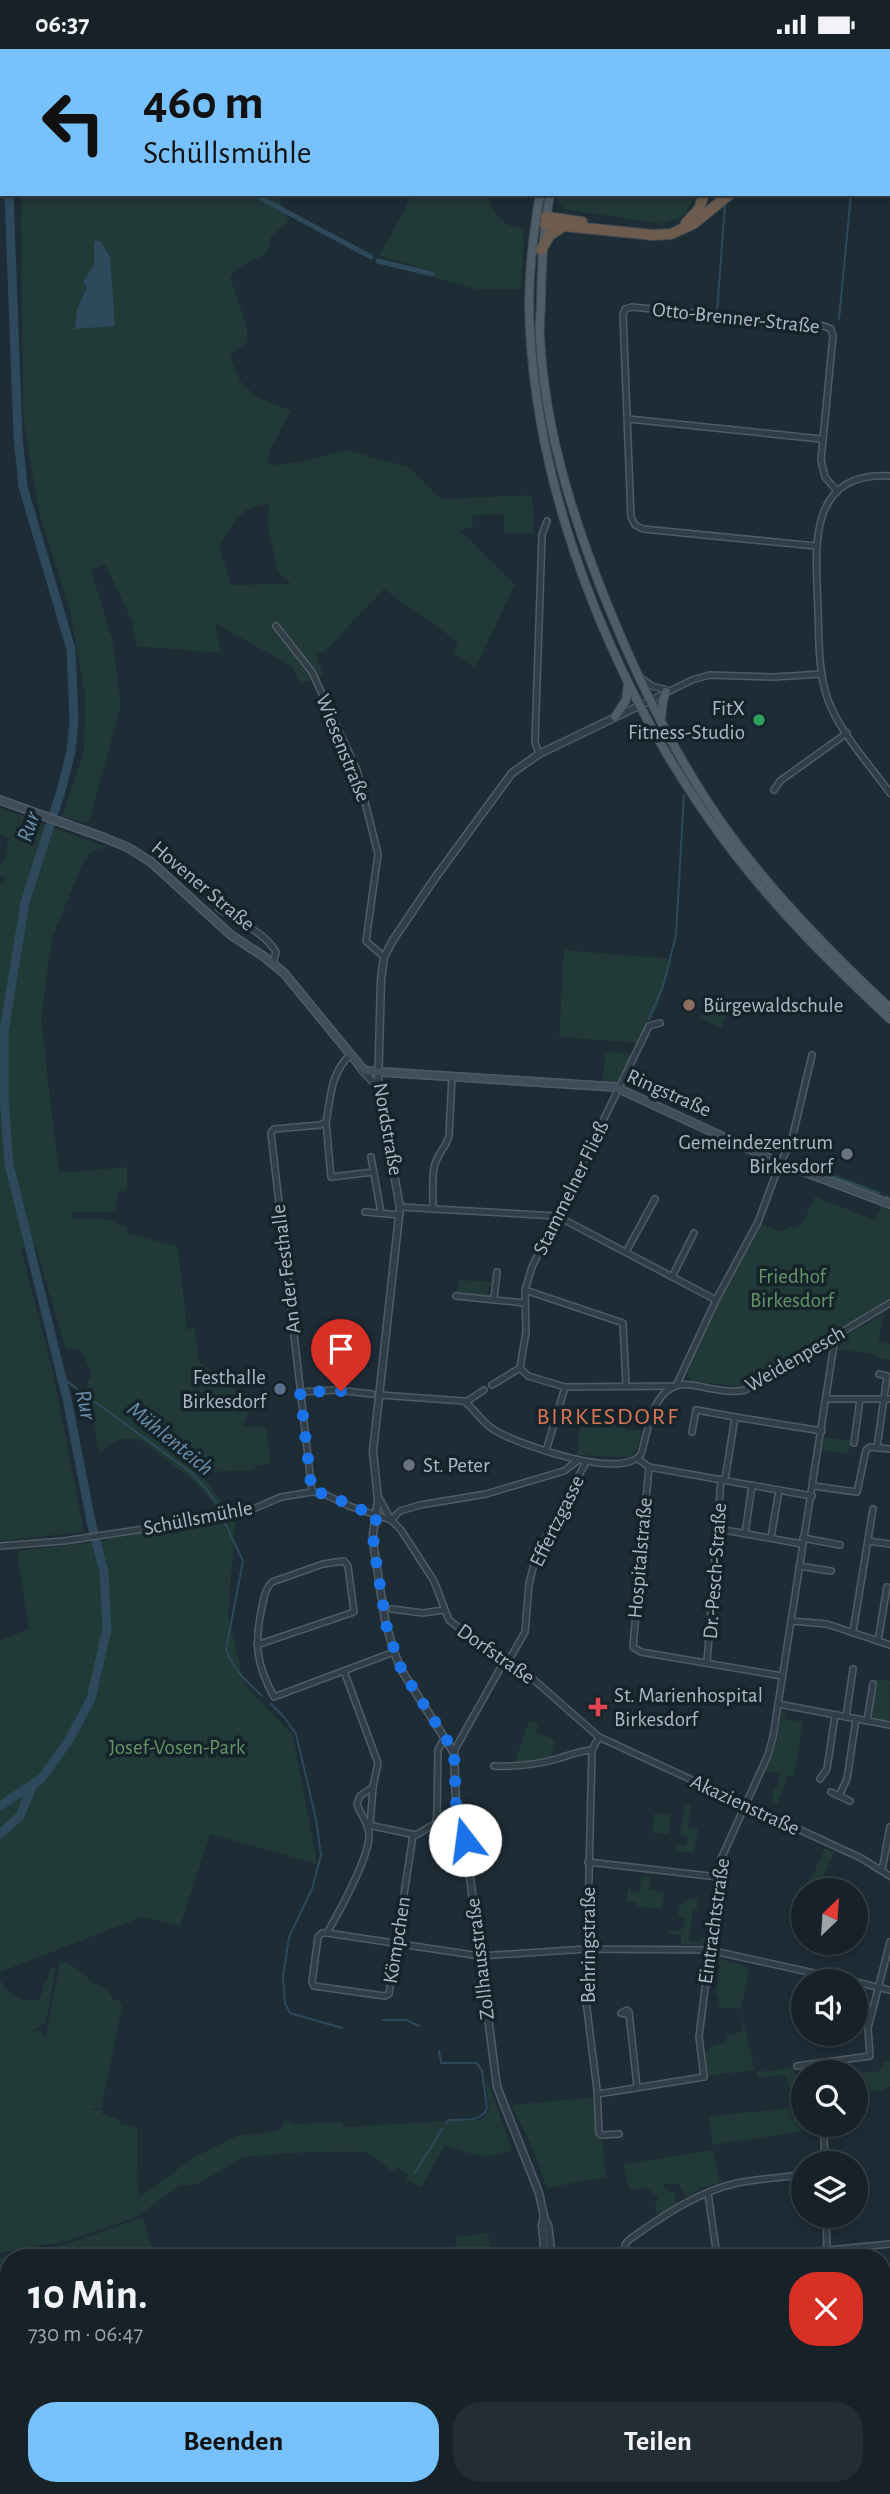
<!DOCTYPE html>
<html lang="de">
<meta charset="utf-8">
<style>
:root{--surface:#162128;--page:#232e34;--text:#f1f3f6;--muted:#9ea3a8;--line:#353e45;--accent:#77c1fd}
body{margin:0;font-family:"Alegreya Sans",sans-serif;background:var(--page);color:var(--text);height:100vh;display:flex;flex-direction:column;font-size:26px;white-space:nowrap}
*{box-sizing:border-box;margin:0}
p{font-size:23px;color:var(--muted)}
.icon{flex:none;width:38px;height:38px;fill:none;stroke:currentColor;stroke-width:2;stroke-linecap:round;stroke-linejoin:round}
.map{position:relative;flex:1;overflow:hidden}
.sheet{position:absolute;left:0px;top:2200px;width:891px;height:247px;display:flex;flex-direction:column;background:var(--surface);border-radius:28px 28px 0 0;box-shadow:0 4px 10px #0003,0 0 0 2px var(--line)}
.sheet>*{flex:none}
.guide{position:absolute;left:0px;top:0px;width:891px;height:147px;box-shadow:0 4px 10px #0003,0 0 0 2px var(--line);background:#77c1fd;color:#111;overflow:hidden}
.needle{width:46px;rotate:25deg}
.controls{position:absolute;left:791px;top:1829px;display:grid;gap:14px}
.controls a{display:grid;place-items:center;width:77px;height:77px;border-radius:50%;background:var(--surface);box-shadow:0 4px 10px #0003,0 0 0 2px var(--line);font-size:35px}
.pin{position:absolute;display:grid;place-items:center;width:60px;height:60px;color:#fff;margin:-72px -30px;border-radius:50% 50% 50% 0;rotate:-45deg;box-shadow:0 0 7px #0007}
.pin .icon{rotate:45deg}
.me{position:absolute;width:77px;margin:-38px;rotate:345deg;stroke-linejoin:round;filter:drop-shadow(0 0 5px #0008)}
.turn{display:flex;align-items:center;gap:24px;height:147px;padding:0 28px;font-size:32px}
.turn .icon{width:91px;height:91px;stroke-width:2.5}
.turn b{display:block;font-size:49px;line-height:60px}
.round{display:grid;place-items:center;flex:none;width:74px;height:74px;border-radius:28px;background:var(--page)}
.headline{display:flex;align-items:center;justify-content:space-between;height:119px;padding:0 28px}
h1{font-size:42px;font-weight:700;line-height:52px}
.primary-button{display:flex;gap:14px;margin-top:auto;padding:14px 28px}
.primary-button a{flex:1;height:80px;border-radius:28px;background:var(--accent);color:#111;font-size:28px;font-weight:700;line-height:80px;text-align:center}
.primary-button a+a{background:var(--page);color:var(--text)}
.status{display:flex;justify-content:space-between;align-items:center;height:49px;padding:0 35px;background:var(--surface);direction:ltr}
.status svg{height:19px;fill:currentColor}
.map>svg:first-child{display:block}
.green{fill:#213937;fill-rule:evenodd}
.water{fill:#2e495c}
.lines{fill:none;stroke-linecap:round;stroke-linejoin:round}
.stream{stroke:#2e495c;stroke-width:2}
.canal{stroke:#2e495c;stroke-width:5}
.river{stroke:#2e495c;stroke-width:9}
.minor-casing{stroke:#4f5c65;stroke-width:8}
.tertiary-casing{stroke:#4f5c65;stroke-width:9}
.secondary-casing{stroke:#4f5c65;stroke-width:10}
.primary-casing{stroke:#3b4750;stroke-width:10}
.motorway-casing{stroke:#3c4951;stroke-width:12}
.minor{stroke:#313e47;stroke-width:5}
.tertiary{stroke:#313e47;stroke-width:6}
.secondary{stroke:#3f4e5a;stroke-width:7}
.primary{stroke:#4f5d67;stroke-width:8}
.motorway{stroke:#6d5c4e;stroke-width:10}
.route{stroke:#1a73e8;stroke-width:12;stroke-dasharray:0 21.6}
.leisure-dot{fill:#2e9e5b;stroke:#17232b;stroke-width:2.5}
.education-dot{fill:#8d6e63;stroke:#17232b;stroke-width:2.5}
.worship-dot{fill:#6b7280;stroke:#17232b;stroke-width:2.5}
.service-dot{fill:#5c6f8a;stroke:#17232b;stroke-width:2.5}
.health-dot{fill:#e0444e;stroke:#17232b;stroke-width:2.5}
.labels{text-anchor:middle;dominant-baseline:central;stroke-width:7;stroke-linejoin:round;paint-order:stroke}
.street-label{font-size:21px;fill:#abb9c4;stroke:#17232b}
.poi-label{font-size:21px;fill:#abb9c4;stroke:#17232b;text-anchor:end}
.park-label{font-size:21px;fill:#629565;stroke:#17232b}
.water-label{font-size:23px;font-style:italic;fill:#6990aa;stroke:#17232b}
.quarter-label{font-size:24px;letter-spacing:2px;fill:#d87652;stroke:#17232b}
</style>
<div class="status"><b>06:37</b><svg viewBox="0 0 49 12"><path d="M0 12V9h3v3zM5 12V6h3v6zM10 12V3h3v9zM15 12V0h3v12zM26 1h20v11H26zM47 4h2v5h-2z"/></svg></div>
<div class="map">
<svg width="890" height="2445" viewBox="0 0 890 2445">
<rect width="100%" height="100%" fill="#1e2c36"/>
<g class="green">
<path d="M21,145h260l-1,4 8,24 -17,14 -4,17 -28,14 -9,10 17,50v15l-17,12 10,27 16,16 35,14 -22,41 -2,10 6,3 28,-3 44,-12 64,17 32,32 91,-4 2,39 -30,-1v-19l-32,1 1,12 -14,3 56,55 -40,83 -22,-16 5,-10 -74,-53 -61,64 -7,-1 7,24 -23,8 -7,-17 -78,-44 6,30 -85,-7 -4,-25 -27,-57 -14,6 21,69 9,66 -32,118 -27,-6 22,-65 1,-57 -15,-85 -30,-94 -17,-99zM270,454l-3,20 11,50 13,11 -60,1 -12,-39c17,-25 18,-38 51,-43z"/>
<path d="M413,145h73c9,20 14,33 38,34l-3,61 -42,1 -47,-13 2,-6 -55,-15z"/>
<polygon points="558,145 696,145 685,166 663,175 563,160 557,150"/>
<path d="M0,759l106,39 -14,4 -10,14 -30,73 -11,82 18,153 68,-6v23l-9,3 -3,19h-44l3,7 14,-1 26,2 3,5 9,1 2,7 50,14 9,82h8l4,32 54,43 -11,22h24l5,38 -16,2v4l-21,1 -1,-11v11l-24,1 -6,5 17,22 7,13 -9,2c-10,-26 -37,-43 -58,-59 -6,-4 -12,-11 -18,-14 -14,-5 -31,-2 -39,10l-4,1 -12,-61v-9l5,-8 -12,-25h-14l-31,-104 -14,4 31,119 32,164 -84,9v-656l7,-7 -7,-2v-11c8,-8 8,-16 7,-27l-7,-4z"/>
<polygon points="564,901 673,910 658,956 638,994 559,988"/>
<polygon points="706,955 727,965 721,979 700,969"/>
<polygon points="605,1003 632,1005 617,1033 603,1032"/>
<polygon points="787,1112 807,1115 882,1143 878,1147"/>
<path d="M815,1148l60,23 7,-17 8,3v92l-144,87 -12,1 -42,-5 -5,-7c19,-52 47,-101 74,-150l20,7 10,-4 4,1 8,-6z"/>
<polygon points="458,1231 491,1233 493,1235 489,1236 488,1245 492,1248 457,1246"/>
<polygon points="884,1265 878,1293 890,1295 890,1311 877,1309 877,1306 836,1300 837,1291"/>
<path d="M580,1372l46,3v6h15c-2,11 -2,22 -13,27l-51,-2z"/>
<polygon points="824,1388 851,1392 848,1405 822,1401"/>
<polygon points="236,1466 228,1566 244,1635 293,1686 317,1815 210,1785 180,1877 142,1868 0,1923 0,1591 29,1580 17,1502 107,1492 108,1490"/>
<polygon points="875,1630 890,1632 889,1674 868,1670"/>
<polygon points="782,1662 786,1662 785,1670 803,1673 794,1727 788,1726 777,1756 769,1752 772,1750 774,1740 777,1738 781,1725 764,1722 776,1695"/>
<polygon points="529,1672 539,1674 536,1684 555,1690 552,1708 514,1715"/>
<polygon points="685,1754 691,1755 688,1778 698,1779 694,1804 673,1802 677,1796 686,1796 687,1787 680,1786"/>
<polygon points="654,1765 671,1765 669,1785 652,1784"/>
<polygon points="825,1799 834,1803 820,1834 834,1841 806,1841"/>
<polygon points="647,1827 651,1828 649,1840 664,1843 662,1860 637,1857 637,1853 626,1854 628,1839 631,1839 630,1844 640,1843 642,1828"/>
<polygon points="691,1849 698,1850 697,1861 693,1861 689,1892 700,1893 701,1888 706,1888 704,1896 681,1895 681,1886 669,1885 669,1882 679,1882 684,1878 685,1869 677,1868 680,1856"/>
<path d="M718,1908c9,7 23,4 31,12l-8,40 -20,-1 -3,-4 1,-5 -3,-6 4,-28 -6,-2z"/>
<path d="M60,1912l9,2 25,20 14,7 5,9 10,4 -22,106 -10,-1 2,2h10l-1,4 18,6v4l17,4 1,70 58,-42 43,-21 11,-1 2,2c10,-4 23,-3 31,-9v-5l4,-1 6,3 49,-2 1,5 140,-8 6,-10 -4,-35 27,76c-26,11 -42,4 -67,-5l-24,42 -15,-7 1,-6 -10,-7 -4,5c-8,-6 -17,-15 -26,-19 -10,-4 -113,1 -124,5 -17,6 -46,33 -62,27l-45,32 -69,24 -67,12v-273c9,15 20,23 39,20l11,-31 6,-2 -10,55 -12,9 6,-1 6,8z"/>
<polygon points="742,1968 755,2021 705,2027 701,2008 711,1998 726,1993 727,1986 742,1983"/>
<polygon points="890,2012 890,2037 884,2041 856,2044 856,2024 880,2022 883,2014"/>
<polygon points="793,2019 796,2028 803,2027 803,2049 793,2050 785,2025 757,2029 757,2023"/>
<polygon points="597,2048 606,2128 547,2139 529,2091 511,2056"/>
<polygon points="803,2058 803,2076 821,2076 822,2079 713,2096 709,2067"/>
<polygon points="713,2101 720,2134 701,2139 686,2149 679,2135 663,2135 666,2141 676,2144 675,2152 678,2156 657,2169 655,2151 659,2150 658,2145 654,2145 647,2138 630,2141 623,2115"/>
<path d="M143,2169l12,39h-146v230h173l4,7h-186v-236c48,-6 92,-22 137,-39z"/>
<polygon points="488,2184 491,2200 507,2198 508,2208 453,2208 457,2188"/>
<polygon points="219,2438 303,2438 312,2440 313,2445 221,2445"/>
<polygon points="314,2438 399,2438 398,2445 315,2445"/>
<path d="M520,2438h40l1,4c16,-1 29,-4 45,-4l2,7h-88z"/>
</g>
<polygon class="water" points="94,192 100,192 110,208 115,277 75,280 77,260 87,239 83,233 94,215"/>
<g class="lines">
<g class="stream">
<polyline points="750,2 751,0"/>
<polyline points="869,2 870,0"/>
<polyline points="717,263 725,156"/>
<polyline points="839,270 851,145"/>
<polyline points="649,970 663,937 676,886 684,746"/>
<polyline points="807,1118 879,1144"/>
<polyline points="886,1147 890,1149"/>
<path d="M61,1328l131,96 16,18 14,20 3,12 18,38 -17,88c7,21 20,32 36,47"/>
<polyline points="271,1655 284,1668 296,1685 316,1770 321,1806 312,1840 289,1888 283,1928 285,1954 290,1964 342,1979"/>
<polyline points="383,1971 406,1971 419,1977"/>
<path d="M439,2002l2,12h36l5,8 5,37c-5,15 -25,11 -38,12l-3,4"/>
<polyline points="415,2124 442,2080"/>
</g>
<g class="canal">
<polyline points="253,145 371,208"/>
<polyline points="378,212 432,225"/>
<polyline points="390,2445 391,2438"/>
</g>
<g class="river">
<polyline points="4,0 4,2"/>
<polyline points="0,1757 42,1729 69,1691 91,1650 107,1580 104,1523 92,1477 67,1350 9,1115 4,1048 4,982 25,853 61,742 71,702 74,671 71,600 23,438 18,387 9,145"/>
<polyline points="0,1785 20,1767 33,1736"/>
</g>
<g class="minor-casing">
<g id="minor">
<polyline points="761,0 764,2"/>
<polyline points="628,370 821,390"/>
<path d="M890,427c-85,-5 -74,75 -72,134 1,29 0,62 10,90 13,34 41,64 62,93"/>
<polyline points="816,497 643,480 635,476 631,468 623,266 625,260 632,258 824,277 831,280 833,287 821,411 825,428 837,442"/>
<polyline points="276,577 312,623 357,721 378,805 366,892 384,908"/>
<polyline points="641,629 652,637 670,642"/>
<polyline points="649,652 692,631 709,626 774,628 822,625"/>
<polyline points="539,705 535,693 542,486 547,472"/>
<polyline points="774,741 780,732 847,684"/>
<path d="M218,859c19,14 46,23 58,44l-3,11"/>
<polyline points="326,1073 331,1128 374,1123"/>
<polyline points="371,1108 381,1164"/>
<polyline points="400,1158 557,1167 716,1251"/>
<path d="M433,1160c0,-13 -1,-28 1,-41 2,-13 12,-20 15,-32l3,-60"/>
<polyline points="365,1163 400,1166"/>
<polyline points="626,1203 655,1150"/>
<polyline points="672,1228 694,1184"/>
<polyline points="525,1241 623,1274 626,1336"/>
<polyline points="456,1247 525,1254"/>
<polyline points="494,1249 497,1223"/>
<polyline points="520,1319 528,1327 565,1338 676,1337 716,1251 758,1173 780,1114 791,1094 812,1006"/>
<polyline points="520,1319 526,1283 525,1241 532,1218 649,977 660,974"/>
<polyline points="492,1336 520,1319"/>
<polyline points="300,1343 336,1341 372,1345"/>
<path d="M380,1346l84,6c12,9 18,23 32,30 24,14 126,50 145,23 7,-21 10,-63 38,-69 9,-2 19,1 28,3 13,2 25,5 38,2l145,-87"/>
<polyline points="827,1350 890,1350"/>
<polyline points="466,1353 484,1341"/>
<polyline points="735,1368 822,1382"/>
<polyline points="692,1383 696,1361 735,1368 725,1431"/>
<polyline points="854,1394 860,1350"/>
<polyline points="877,1399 887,1327 879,1325"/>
<polyline points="546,1402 565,1338"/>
<polyline points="638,1410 649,1418 812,1447"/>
<polyline points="649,1418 633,1598 641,1603 782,1627"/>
<polyline points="813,1437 857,1443 866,1401 870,1398 890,1400"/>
<path d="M312,1443l-41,-359 3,-4 46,-4 6,-3c5,-25 4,-48 24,-67"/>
<polyline points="378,1447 391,1471 401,1481 434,1532 449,1571 480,1595 525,1623 599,1688 861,1809 890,1827"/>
<polyline points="391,1471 400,1462 420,1456 486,1445 564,1422 577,1412"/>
<polyline points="719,1480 802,1495"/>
<polyline points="745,1485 752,1436"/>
<polyline points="771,1489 779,1441"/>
<polyline points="803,1489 840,1496"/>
<polyline points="868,1492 890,1495"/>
<polyline points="0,1497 64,1492 217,1469 244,1464 281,1448 312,1443 322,1444 349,1457 391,1471"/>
<polyline points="799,1517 831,1522"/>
<polyline points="392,1560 423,1564 444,1561"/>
<polyline points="791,1572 827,1575 890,1596"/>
<polyline points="853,1583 873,1460"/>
<polyline points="878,1592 887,1538"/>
<path d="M257,1596l97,-33 -6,-46 -4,-5 -21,3 -51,18c-7,7 -8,16 -10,25 -8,36 -6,57 12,90l120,-45"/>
<polyline points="509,1611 525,1583 529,1535 536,1507 586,1413"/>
<polyline points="707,1613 721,1430"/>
<path d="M344,1622l34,92 -5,24 -13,9 -3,8c3,10 12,19 12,31 1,21 -31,79 -42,98h-5l-4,4 -6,45 2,4 71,10 4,-2 24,-159"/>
<polyline points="778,1655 890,1676"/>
<polyline points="846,1668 853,1620"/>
<polyline points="867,1672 873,1635"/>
<polyline points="599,1688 592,1701 586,1952 597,2041 599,2084 601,2086 619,2085"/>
<polyline points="454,1702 506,1609"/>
<path d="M494,1717c21,1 46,-2 66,-8 12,-4 20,-7 32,-8"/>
<polyline points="820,1730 827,1720 835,1666"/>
<polyline points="831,1743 850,1752"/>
<polyline points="839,1747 847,1730 856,1670"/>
<polyline points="368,1776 416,1786 431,1777 459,1770"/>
<polyline points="435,1776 437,1766 438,1701 445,1688"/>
<polyline points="370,1777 373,1738"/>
<polyline points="588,1813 718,1828"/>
<polyline points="882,1821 890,1778"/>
<polyline points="327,1884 480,1907 586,1900 709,1901 850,1932"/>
<polyline points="856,1933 890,1941"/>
<polyline points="629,1966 621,1964 627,1961 629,1963 637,2038"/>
<polyline points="797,2017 870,2007 868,1979 890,1893"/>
<polyline points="598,2045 704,2028 699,1988 721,1810 768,1706 773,1688 835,1289"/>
<polyline points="825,2114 824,2087 826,2082"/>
<polyline points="708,2144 716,2200"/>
<polyline points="826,2166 827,2200"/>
<path d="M621,2208l5,-14 4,-4c33,-23 67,-47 107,-56 22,-4 44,-6 66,-8"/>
<polyline points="756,2208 890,2195"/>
<polyline points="884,2303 890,2287"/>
<polyline points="882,2368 890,2354"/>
<polyline points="425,2445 426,2438"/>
<polyline points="860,2445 862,2438"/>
</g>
</g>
<g class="tertiary-casing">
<g id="tertiary">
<polyline points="361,1020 378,1038"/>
<polyline points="544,2170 548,2176 552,2208"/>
<polyline points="545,2208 542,2176 544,2167 539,2144 497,2038 469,1820 456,1755 454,1704 402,1622 394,1603 385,1571 374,1499 373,1485 378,1451 373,1402 400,1158 378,1038 381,931 384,908 393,891 435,829 512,724 539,705 649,652"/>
<polyline points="515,2438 515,2445"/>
<polyline points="613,2438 616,2445"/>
<polyline points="509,2445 509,2438"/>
</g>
</g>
<g class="secondary-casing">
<polyline id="secondary" points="0,751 105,789 129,799 151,813 231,886 263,907 284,924 361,1018 366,1022 615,1038 773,1111 890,1155"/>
</g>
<g class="primary-casing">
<g id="primary">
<polyline points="574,2 575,0"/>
<path d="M540,145c-8,46 -13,91 -10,137 10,178 89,367 194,509 49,66 106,123 166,179"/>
<path d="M550,145c-7,38 -8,67 -9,106 0,12 -2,24 -1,37 5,97 36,192 73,281 32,77 69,151 119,219 46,62 101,118 158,171"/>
<polyline points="615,668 626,651 628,634"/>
<polyline points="661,670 663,651 666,643"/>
</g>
</g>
<g class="motorway-casing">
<g id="motorway">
<polyline points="637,0 642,2"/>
<polyline points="651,0 656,2"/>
<polyline points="586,2 588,0"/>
<polyline points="0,10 2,10"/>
<polyline points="0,22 2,22"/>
<polyline points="889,112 890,112"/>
<polyline points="889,123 890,123"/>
<polyline points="546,168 582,173"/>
<polyline points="686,174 699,160 704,145"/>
<polyline points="545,175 653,186 671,185 693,175 730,145"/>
<polyline points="541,201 550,186 562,178"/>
</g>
</g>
<use href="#minor" class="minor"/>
<use href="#tertiary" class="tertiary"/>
<use href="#secondary" class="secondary"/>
<use href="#primary" class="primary"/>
<use href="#motorway" class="motorway"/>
</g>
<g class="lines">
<path class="route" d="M341,1342l-41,1 12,100c18,0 43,18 65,23l-4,19 1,14 13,81 15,42 52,80 2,53 9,36"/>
</g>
<circle class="leisure-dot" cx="759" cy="671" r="7"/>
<circle class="education-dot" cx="689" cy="956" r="7"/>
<g class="worship-dot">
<circle cx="847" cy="1105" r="7"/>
<circle cx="409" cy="1416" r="7"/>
</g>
<circle class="service-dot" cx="280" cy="1340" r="7"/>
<path class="health-dot" d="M594.5 1647.5h7v7h7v7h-7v7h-7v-7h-7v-7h7z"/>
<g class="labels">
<g class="street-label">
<text transform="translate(736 269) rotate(6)">Otto-Brenner-Straße</text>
<text transform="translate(343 699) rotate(68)">Wiesenstraße</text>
<text transform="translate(203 837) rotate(40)">Hovener Straße</text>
<text transform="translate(669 1044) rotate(24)">Ringstraße</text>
<text transform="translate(388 1080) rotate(80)">Nordstraße</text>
<text transform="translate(571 1139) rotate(-64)">Stammelner Fließ</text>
<text transform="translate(286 1220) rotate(-97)">An der Festhalle</text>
<text transform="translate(795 1310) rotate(-30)">Weidenpesch</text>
<text transform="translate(198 1469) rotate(-11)">Schüllsmühle</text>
<text transform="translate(557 1472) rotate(-64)">Effertzgasse</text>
<text transform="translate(640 1509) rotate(-85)">Hospitalstraße</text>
<text transform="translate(715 1522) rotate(-86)">Dr.-Pesch-Straße</text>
<text transform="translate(496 1605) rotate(35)">Dorfstraße</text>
<text transform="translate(745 1756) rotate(25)">Akazienstraße</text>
<text transform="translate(714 1872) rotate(-82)">Eintrachtstraße</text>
<text transform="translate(397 1891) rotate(-81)">Kömpchen</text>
<text transform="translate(588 1896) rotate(-90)">Behringstraße</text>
<text transform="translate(480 1910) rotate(-97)">Zollhausstraße</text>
</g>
<g class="poi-label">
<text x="745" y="659">FitX<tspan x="745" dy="24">Fitness-Studio</tspan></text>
<text x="703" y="956" text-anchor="start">Bürgewaldschule</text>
<text x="833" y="1093">Gemeindezentrum<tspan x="833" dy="24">Birkesdorf</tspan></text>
<text x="266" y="1328">Festhalle<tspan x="266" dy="24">Birkesdorf</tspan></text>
<text x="423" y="1416" text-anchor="start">St. Peter</text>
<text x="614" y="1646" text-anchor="start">St. Marienhospital<tspan x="614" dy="24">Birkesdorf</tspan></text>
</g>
<g class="park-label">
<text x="792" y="1227">Friedhof<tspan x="792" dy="24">Birkesdorf</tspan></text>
<text x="177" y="1698">Josef-Vosen-Park</text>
</g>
<g class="water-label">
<text transform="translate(29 778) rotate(-72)">Rur</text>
<text transform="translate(85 1356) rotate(77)">Rur</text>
<text transform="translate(170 1390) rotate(39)">Mühlenteich</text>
</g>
<g class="quarter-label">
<text x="608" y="1368">BIRKESDORF</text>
</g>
</g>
</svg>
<div class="controls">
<a><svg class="needle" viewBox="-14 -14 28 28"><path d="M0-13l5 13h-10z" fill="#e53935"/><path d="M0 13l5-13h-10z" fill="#9ea3a8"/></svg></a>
<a><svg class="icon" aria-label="sound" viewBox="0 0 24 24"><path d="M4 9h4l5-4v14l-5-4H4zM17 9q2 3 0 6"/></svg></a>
<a><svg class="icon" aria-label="search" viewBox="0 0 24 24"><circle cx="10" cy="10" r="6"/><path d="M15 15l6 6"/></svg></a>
<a><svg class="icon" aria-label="layers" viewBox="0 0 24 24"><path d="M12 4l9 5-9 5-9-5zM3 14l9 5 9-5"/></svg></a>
</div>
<div class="pin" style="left:341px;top:1342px;background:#d93025"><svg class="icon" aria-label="arrive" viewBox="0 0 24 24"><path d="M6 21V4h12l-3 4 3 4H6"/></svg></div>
<svg class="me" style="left:465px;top:1791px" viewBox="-20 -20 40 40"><circle r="19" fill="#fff"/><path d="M0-13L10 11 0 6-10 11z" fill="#1a73e8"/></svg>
<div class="guide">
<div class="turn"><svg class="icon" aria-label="left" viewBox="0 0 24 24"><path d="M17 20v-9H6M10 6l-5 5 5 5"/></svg><div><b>460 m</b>Schüllsmühle</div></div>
</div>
<section class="sheet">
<div class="headline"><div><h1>10 Min.</h1><p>730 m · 06:47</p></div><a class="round" style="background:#d93025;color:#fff"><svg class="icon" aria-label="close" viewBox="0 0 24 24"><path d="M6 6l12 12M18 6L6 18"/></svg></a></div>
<div class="primary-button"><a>Beenden</a><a>Teilen</a></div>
</section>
</div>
